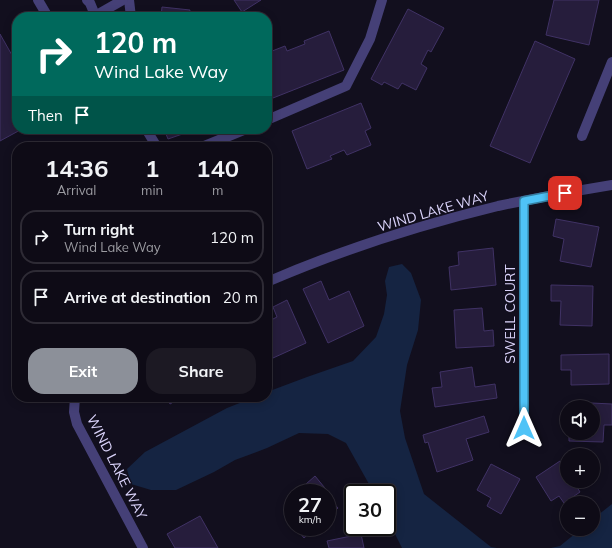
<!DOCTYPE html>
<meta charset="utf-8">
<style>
:root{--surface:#0e0b16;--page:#1c1923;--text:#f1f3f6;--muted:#9b9ba1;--line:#2e2b35;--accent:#8c9099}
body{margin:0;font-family:Mulish,sans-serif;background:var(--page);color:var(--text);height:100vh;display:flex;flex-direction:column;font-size:15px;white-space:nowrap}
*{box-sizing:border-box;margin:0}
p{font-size:13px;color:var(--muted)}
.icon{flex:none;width:22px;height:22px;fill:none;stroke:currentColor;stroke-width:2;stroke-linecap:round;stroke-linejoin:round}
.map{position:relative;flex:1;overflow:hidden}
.panel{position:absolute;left:12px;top:142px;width:260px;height:260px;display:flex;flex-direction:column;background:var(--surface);border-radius:16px;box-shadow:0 2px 10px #0003,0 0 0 1px var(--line)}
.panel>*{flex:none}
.hud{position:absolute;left:12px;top:12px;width:260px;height:122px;border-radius:16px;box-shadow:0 2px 10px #0003,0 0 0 1px var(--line);background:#00695c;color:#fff;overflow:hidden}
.buttons{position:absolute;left:560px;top:400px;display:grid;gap:8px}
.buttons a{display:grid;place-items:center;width:40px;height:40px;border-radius:50%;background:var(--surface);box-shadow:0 2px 10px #0003,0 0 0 1px var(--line);font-size:20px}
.speed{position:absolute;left:284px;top:484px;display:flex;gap:8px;font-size:20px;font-weight:700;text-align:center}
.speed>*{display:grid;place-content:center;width:52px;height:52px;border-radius:50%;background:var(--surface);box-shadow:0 2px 10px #0003,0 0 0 1px var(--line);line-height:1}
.speed small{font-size:10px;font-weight:400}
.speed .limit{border:2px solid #111;border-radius:6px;background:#fff;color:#111}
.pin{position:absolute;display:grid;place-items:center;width:34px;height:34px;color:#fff;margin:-17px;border-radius:8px;box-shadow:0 2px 6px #0006}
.me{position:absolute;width:44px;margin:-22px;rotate:0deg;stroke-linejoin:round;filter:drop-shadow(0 0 3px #0008)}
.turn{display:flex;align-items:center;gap:14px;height:84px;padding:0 16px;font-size:18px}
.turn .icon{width:52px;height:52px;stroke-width:2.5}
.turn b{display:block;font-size:28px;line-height:34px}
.then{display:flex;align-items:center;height:38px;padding:0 16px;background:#0003;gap:8px;font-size:15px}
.eta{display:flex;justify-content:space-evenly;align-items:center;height:68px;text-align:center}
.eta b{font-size:24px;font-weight:700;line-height:28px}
.button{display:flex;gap:8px;margin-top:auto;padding:8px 16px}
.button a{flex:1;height:46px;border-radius:16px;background:var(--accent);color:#fff;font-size:16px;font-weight:700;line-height:46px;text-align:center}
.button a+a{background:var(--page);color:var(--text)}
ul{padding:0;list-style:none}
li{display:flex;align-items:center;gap:12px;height:54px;margin:0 8px 6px;padding:0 8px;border:2px solid var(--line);border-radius:16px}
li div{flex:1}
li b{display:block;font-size:15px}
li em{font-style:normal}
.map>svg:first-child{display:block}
.water{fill:#152442}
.building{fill:#261d3c;stroke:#403265}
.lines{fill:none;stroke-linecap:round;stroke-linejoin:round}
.minor{stroke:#454077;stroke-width:10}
.route-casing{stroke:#337fa1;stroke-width:10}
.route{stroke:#4fc3f7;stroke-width:7}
.labels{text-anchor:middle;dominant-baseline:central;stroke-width:3;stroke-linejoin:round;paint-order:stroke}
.street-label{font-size:14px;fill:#d9d2f9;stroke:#120f1e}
</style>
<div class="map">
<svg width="612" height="548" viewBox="0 0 612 548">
<rect width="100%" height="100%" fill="#120f1e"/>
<g class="water">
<polygon points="402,264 411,273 421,300 418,330 407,365 400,411 405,438 424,494 491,547 497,548 402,548 387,518 387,493 374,493 346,443 328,434 299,433 267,448 235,460 214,472 176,490 151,490 131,484 127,469 145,452 227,408 255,397 267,397 267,392 307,377 353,361 376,337 384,314 387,295 385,281 389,267"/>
<polygon points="612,504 612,548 551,548 560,546 581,529 593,529 593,519"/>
</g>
<g class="building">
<polygon points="234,0 261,0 242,12"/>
<polygon points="554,0 599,0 589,45 546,35"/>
<polygon points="162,7 190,10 189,15 196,16 196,17 161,17"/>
<polygon points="408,9 444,28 431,52 428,50 421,64 427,68 416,90 402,83 398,89 384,82 382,85 371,79"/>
<polygon points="329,31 344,70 273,98 267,83 267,71 269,70 267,65 267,53 285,46 287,51 305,44 304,41"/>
<polygon points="0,34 17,64 17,129 22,129 0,141"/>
<polygon points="535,41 575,59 530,163 490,146"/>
<polygon points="361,103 371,128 365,131 371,145 347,155 344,150 330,156 332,159 307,169 292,131"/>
<polygon points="164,129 197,129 168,139"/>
<polygon points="267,162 270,170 267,171"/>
<polygon points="267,178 271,188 267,189"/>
<polygon points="556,219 599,227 591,267 560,261 564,239 553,236"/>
<polygon points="493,248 496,285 451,290 449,267 459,265 458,252"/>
<polygon points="321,281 329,300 349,291 364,326 328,343 303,289"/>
<polygon points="551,285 593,286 592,326 560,325 561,301 551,301"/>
<polygon points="287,300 306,343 273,358 267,345 267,322 277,317 273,307"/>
<polygon points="482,308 484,331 493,330 494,346 456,348 454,310"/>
<polygon points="609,354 609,384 571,385 571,370 561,370 561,355"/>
<polygon points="472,367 475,387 495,384 497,398 435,407 432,388 442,387 440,372"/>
<polygon points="166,397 182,397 170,404"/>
<polygon points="571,402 612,404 612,425 604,425 603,442 569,441 569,433 593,433 593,407 571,407"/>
<polygon points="484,416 489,432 466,439 473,460 437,472 428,442 425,443 423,435"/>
<polygon points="560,461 567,472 567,481 573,481 580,492 564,503 559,496 551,501 536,477"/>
<polygon points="491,464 520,479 501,514 487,506 491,498 477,490"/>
<polygon points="315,476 329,493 327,495 327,493 296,493"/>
<polygon points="293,496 293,504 289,499"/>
<polygon points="327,496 338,508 327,518"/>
<polygon points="200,516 218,548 175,548 167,534"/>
<polygon points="295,527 316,527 304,538"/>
<polygon points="361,534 364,548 329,548 327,541"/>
</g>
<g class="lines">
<g class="minor">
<polyline points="38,0 48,17"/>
<polyline points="87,0 90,3 95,15"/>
<polyline points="129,0 131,17"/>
<polyline points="93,17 123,0"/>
<polyline points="267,120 346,86 370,39 382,0"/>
<polyline points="146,129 157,147"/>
<polyline points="582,136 612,62"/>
<polyline points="202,147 246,129"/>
<polyline points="524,201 524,428"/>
<path d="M267,282c74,-32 153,-57 231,-76 38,-8 76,-15 114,-21"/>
<polyline points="75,397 74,412 77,424 143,548"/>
</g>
</g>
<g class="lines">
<g class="route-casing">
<polyline id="route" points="524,428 524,201 565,193"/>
</g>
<use href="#route" class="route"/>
</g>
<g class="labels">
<g class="street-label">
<text transform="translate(433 211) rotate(-16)">WIND LAKE WAY</text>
<text transform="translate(510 314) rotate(-90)">SWELL COURT</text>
<text transform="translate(117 467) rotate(63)">WIND LAKE WAY</text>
</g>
</g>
</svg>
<div class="buttons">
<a><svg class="icon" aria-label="sound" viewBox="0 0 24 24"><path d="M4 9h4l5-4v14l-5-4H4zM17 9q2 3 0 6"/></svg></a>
<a>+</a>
<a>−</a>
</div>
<div class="speed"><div>27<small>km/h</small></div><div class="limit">30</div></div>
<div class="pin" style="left:565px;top:193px;background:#d93025"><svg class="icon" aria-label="arrive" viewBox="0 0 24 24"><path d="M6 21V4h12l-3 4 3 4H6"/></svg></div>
<svg class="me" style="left:524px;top:428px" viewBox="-20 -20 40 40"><path d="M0-17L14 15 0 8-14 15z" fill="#4fc3f7" stroke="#fff" stroke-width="4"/></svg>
<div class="hud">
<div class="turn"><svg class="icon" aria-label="right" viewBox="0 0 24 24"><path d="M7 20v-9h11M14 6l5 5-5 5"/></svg><div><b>120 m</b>Wind Lake Way</div></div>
<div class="then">Then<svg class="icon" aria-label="arrive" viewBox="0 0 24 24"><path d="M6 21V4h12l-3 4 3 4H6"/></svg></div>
</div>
<section class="panel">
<div class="eta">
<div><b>14:36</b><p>Arrival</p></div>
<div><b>1</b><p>min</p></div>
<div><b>140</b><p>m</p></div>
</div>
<ul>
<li><svg class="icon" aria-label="right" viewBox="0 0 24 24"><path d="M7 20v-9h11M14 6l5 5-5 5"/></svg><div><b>Turn right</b><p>Wind Lake Way</p></div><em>120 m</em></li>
<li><svg class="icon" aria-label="arrive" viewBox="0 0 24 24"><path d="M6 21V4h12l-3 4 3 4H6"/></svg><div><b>Arrive at destination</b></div><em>20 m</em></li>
</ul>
<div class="button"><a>Exit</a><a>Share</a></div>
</section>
</div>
